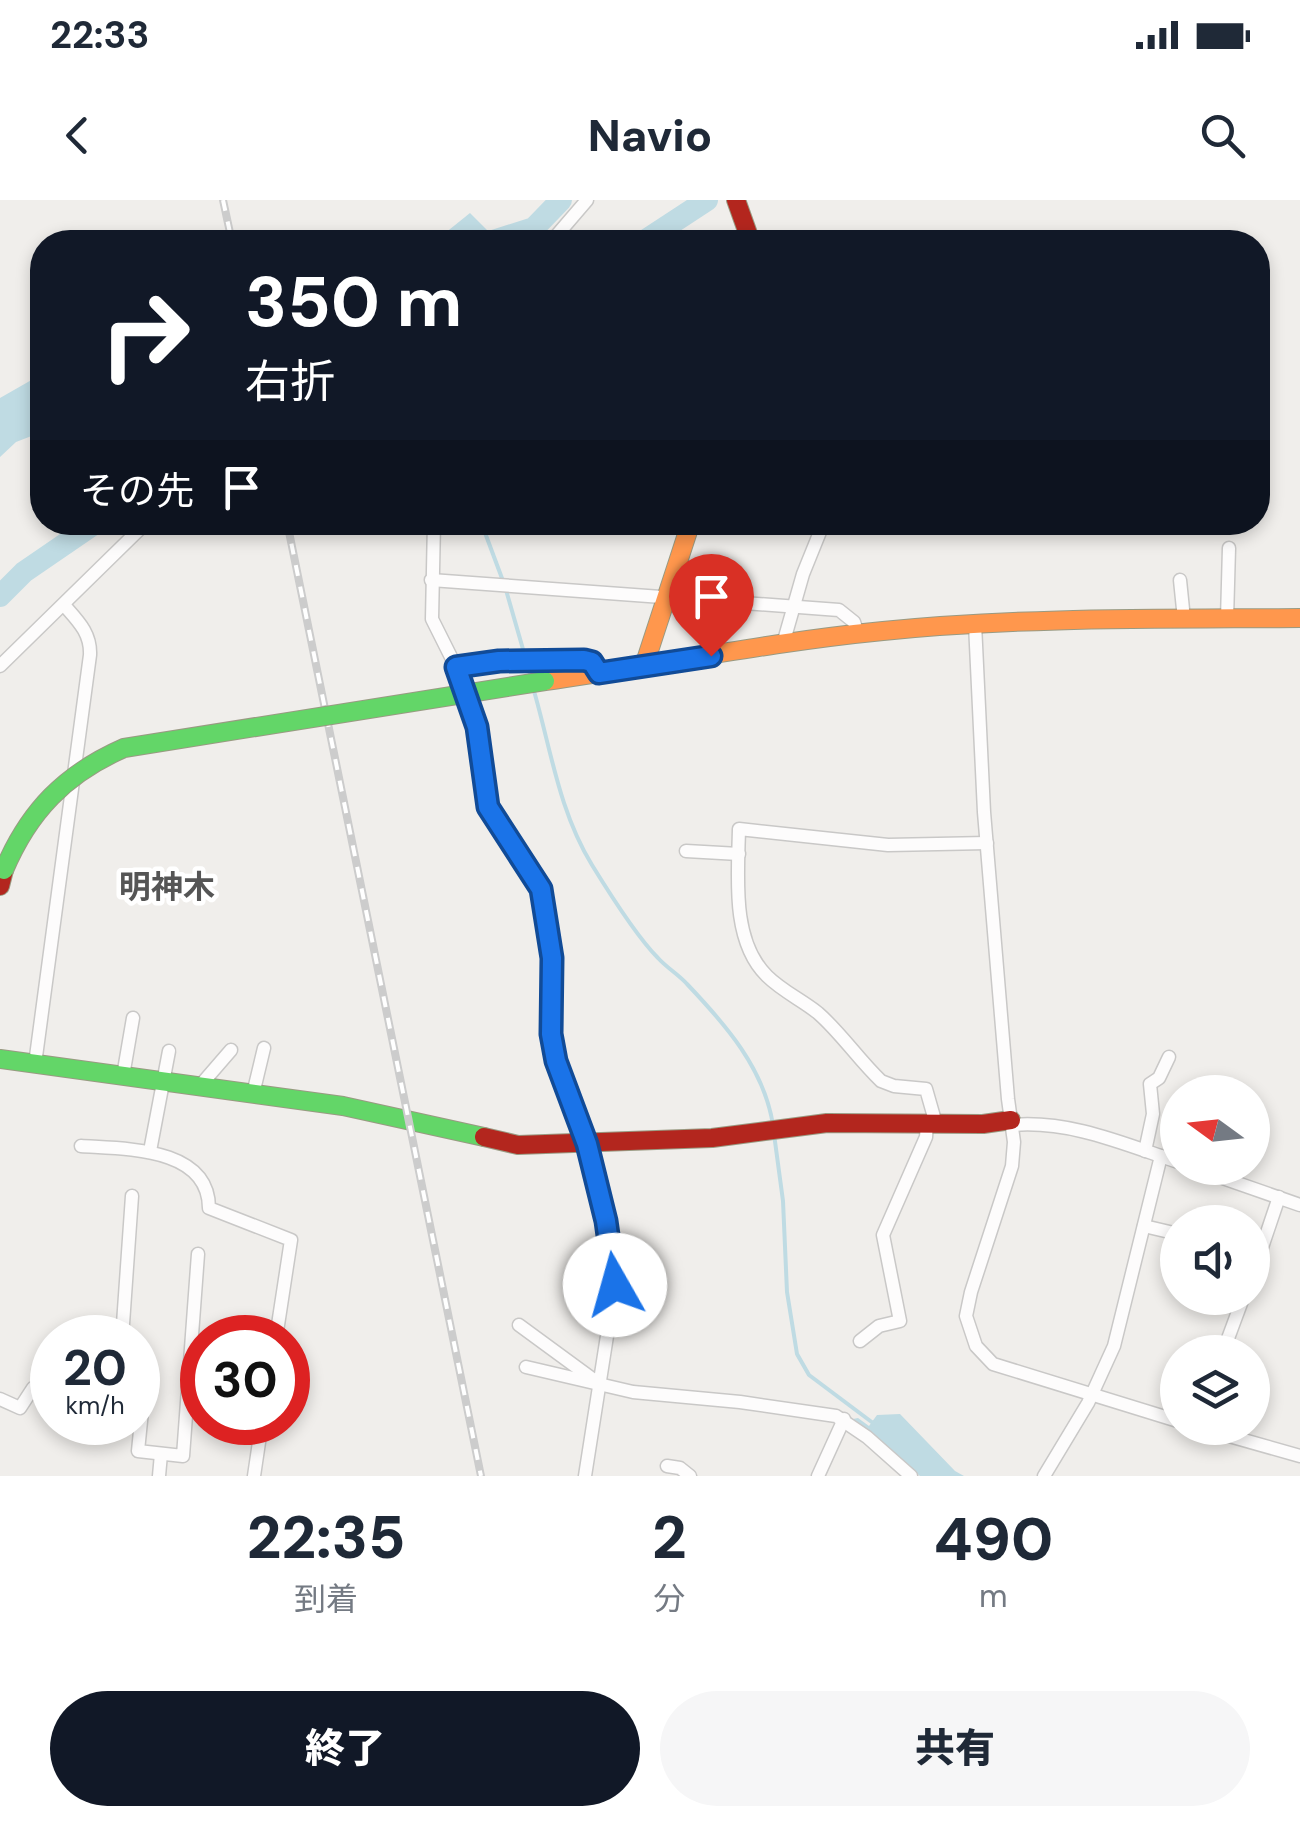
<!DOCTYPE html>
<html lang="ja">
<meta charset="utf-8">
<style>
:root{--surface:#fff;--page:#f6f6f7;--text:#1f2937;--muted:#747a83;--accent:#111827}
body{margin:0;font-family:"DM Sans","Noto Sans JP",sans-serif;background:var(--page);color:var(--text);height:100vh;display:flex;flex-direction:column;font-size:38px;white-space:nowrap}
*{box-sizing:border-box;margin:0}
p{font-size:32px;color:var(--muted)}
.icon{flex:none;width:55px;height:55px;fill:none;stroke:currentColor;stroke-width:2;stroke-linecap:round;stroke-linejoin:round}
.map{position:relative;height:1276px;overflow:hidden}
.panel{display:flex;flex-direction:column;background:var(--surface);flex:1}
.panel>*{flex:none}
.banner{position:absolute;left:30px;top:30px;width:1240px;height:305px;border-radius:40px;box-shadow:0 5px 15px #0003;background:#111827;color:#fff;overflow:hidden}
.needle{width:65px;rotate:285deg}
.buttons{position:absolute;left:1160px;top:875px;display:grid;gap:20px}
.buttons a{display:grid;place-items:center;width:110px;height:110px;border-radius:50%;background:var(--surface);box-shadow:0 5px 15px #0003;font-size:50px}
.speed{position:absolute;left:30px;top:1115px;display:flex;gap:20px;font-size:50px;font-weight:700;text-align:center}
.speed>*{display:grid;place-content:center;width:130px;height:130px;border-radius:50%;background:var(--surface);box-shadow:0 5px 15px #0003;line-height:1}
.speed small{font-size:25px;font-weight:400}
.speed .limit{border:15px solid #d22;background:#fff;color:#111}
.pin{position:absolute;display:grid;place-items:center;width:85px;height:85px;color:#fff;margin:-102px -42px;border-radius:50% 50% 50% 0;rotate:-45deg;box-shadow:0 0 10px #0007}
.pin .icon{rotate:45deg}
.me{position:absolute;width:110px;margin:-55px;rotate:353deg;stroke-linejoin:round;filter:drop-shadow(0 0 8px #0008)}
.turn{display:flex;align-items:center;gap:35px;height:210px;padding:0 50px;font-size:45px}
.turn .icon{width:130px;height:130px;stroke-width:2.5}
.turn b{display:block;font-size:70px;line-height:85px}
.then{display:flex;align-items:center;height:95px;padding:0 50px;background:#0003;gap:20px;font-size:38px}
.eta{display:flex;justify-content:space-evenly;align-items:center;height:170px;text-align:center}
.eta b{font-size:60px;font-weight:800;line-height:70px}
.button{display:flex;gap:20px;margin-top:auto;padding:20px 50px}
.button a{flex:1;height:115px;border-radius:60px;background:var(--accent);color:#fff;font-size:40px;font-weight:800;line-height:115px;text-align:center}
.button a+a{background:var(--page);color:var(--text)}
.status{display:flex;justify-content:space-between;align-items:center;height:70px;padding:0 50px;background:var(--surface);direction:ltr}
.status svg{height:28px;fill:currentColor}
header{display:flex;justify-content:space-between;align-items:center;height:130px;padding:0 50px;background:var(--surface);font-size:45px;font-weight:800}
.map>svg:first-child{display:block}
.water{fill:#bfdbe3}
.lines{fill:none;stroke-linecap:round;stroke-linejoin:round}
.stream{stroke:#bfdbe3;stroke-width:4}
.river{stroke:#bfdbe3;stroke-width:22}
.street-casing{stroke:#c9c8c7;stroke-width:15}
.fast-casing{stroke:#999a82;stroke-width:20}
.slow-casing{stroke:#999a82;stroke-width:20}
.jam-casing{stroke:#999a82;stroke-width:20}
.street{stroke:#fdfcfc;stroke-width:12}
.fast{stroke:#63d668;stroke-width:18}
.slow{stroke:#ff974d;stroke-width:18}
.jam{stroke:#b3261e;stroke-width:18}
.rail-casing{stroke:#ccc;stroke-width:8}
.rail{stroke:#fff;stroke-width:4;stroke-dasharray:11;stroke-linecap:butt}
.fast-bridge-casing{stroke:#999a82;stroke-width:20;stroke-linecap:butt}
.fast-bridge{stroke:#63d668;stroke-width:18}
.route-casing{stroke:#114b97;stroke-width:25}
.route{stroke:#1a73e8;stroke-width:18}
.labels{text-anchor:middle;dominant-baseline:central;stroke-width:9;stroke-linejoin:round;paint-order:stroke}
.quarter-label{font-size:32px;font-weight:bold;fill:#555;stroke:#fff}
</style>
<div class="status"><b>22:33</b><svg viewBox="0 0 49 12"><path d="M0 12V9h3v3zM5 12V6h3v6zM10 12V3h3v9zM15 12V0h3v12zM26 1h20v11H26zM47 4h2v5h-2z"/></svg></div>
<header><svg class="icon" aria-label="back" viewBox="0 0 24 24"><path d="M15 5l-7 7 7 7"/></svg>Navio<svg class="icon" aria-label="search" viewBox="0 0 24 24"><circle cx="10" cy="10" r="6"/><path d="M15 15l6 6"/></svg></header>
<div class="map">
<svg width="1300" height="1276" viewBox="0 0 1300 1276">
<rect width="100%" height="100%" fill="#f0eeeb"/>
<g class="water">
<polygon points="470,13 499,42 434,42"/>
<polygon points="42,174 42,232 16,242 0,257 0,198"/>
<polygon points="900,1214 955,1271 964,1276 920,1276 853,1219 858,1218 869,1226 877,1215"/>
</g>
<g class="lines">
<g class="stream">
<polyline points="481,322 503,381"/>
<polyline points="506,390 531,477"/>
<path d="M534,491c17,59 25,120 58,174 16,26 45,72 66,93 9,10 20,16 29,26 38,40 77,84 86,141"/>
<polyline points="774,934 783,1001 787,1092 797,1154 809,1175 873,1223"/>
</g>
<g class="river">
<polyline points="490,42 534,28 561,0"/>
<polyline points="643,42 707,0"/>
<polyline points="0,396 24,372 97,322"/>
</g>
<g class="street-casing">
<g id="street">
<polyline points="551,42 587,0"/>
<polyline points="434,322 432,419 459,473 473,512 483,554 488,607 541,689 552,758 551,834 555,861 587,943 611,1051 615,1085 585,1276"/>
<polyline points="431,380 839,410 854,422 858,434"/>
<polyline points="1180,380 1184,419"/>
<polyline points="1227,419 1229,348"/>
<polyline points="975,424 984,612 1008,899 1014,942 1012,966 971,1092 966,1116 976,1146 993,1164 1178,1221"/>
<polyline points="783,444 803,374 824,322"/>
<polyline points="0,466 147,322"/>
<polyline points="456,467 499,461 583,460 592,461 599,473"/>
<polyline points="686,651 739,654"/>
<path d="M35,864l55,-409c1,-22 -12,-34 -26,-50"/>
<polyline points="123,876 133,818"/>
<polyline points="199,887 231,850"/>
<polyline points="253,894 264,848"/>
<path d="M936,924l-10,-35 -32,-3 -13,-5c-23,-22 -40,-48 -63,-68 -16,-13 -36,-22 -51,-37 -36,-35 -29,-100 -28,-147l149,16 99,-2"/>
<path d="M1012,925c58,-5 112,19 166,37"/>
<path d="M81,946c44,3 128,1 128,62l82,32 -15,98"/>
<polyline points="150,951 169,851"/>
<polyline points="1145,951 1153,914 1150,884 1159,878 1169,857"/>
<polyline points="1194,968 1300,1005"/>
<polyline points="1144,1026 1178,1034"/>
<polyline points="1252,1077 1279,997"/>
<polyline points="519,1125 594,1180"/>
<polyline points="122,1138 132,996"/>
<polyline points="860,1141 879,1126 900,1121 883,1035 926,937 927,924"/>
<polyline points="1223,1152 1243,1098"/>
<polyline points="526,1167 633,1192 740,1202 836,1216 867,1237 911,1276"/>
<polyline points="138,1171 146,1171 138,1251 183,1256 198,1054"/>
<polyline points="0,1199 20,1208 33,1188 52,1197"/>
<polyline points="1201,1228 1300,1256"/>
<polyline points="667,1266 680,1268 690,1276"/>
<polyline points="159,1276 161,1254"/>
<polyline points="254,1276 262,1222"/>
<polyline points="818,1276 844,1219"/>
<polyline points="1044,1276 1088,1203 1114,1146 1161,956"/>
</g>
</g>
<g class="fast-casing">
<polyline id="fast" points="0,859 343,906 484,937"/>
</g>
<g class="slow-casing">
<g id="slow">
<polyline points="644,466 691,322"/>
<path d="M545,481c113,-16 225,-39 338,-50 138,-14 278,-12 417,-13"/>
</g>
</g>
<g class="jam-casing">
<g id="jam">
<polyline points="736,0 751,42"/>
<polyline points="0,686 4,670"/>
<polyline points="484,937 518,945 712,938 827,923 983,924 1011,920"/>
</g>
</g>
<use href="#street" class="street"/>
<use href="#fast" class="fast"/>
<use href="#slow" class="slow"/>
<use href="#jam" class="jam"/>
<g class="rail-casing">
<g id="rail">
<polyline points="223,0 232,42"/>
<polyline points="287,322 481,1276"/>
</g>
</g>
<use href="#rail" class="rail"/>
<g class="fast-bridge-casing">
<path id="fast-bridge" d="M4,670c25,-59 61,-96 120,-122l421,-67"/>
</g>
<use href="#fast-bridge" class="fast-bridge"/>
</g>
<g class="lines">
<g class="route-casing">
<polyline id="route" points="615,1085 606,1021 587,944 556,861 551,834 552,758 541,689 488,607 477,527 456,467 499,461 584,460 592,462 599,473 711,456"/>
</g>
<use href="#route" class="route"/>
</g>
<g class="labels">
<g class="quarter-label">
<text x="167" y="687">明神木</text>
</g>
</g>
</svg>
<div class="buttons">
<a><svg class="needle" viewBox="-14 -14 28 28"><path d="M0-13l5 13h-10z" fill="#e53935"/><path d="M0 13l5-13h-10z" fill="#747a83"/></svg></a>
<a><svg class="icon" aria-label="sound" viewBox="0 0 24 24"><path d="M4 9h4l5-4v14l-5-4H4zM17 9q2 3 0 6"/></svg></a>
<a><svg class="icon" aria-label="layers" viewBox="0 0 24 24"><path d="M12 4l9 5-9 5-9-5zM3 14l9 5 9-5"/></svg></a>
</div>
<div class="speed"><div>20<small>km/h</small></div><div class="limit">30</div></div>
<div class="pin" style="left:711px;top:456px;background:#d93025"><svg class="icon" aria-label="arrive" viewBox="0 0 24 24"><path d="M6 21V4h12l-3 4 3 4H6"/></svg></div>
<svg class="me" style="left:615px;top:1085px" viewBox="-20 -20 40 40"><circle r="19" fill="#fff"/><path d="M0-13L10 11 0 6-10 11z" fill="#1a73e8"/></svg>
<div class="banner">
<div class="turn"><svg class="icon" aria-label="right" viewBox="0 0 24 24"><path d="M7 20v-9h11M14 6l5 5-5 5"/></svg><div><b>350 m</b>右折</div></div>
<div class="then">その先<svg class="icon" aria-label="arrive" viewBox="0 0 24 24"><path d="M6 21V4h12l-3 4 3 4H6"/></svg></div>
</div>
</div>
<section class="panel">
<div class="eta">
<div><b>22:35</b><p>到着</p></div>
<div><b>2</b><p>分</p></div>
<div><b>490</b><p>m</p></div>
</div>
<div class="button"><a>終了</a><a>共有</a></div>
</section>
